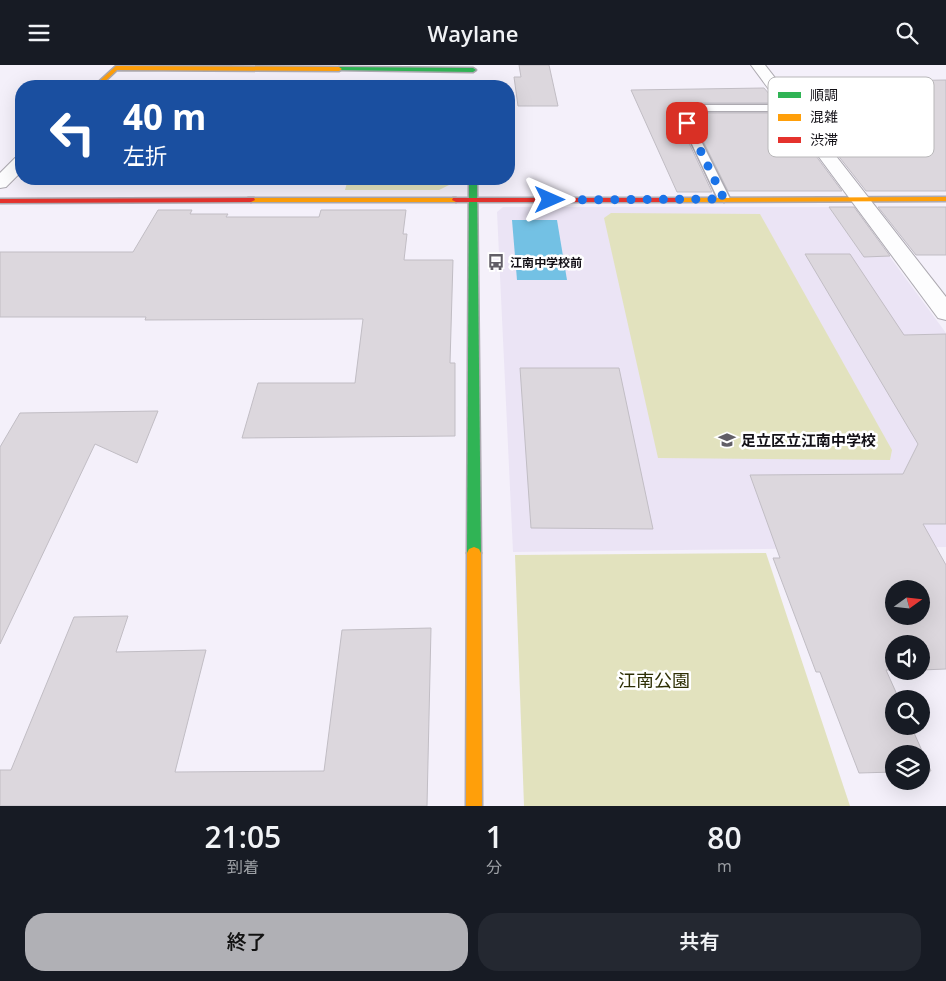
<!DOCTYPE html>
<html lang="ja">
<meta charset="utf-8">
<style>
:root{--surface:#171b24;--page:#242831;--text:#f1f3f6;--muted:#9ea1a6;--accent:#b0b0b5}
body{margin:0;font-family:"Open Sans","Noto Sans JP",sans-serif;background:var(--page);color:var(--text);height:100vh;display:flex;flex-direction:column;font-size:19px;white-space:nowrap}
*{box-sizing:border-box;margin:0}
p{font-size:16px;color:var(--muted)}
.icon{flex:none;width:28px;height:28px;fill:none;stroke:currentColor;stroke-width:2;stroke-linecap:round;stroke-linejoin:round}
.map{position:relative;height:741px;overflow:hidden}
.sheet{display:flex;flex-direction:column;background:var(--surface);flex:1}
.sheet>*{flex:none}
.top-card{position:absolute;left:15px;top:15px;width:500px;height:105px;border-radius:20px;box-shadow:0 5px 20px #0002;background:#1a4fa0;color:#fff;overflow:hidden}
.needle{width:32px;rotate:75deg}
.controls{position:absolute;left:885px;top:515px;display:grid;gap:10px}
.controls a{display:grid;place-items:center;width:45px;height:45px;border-radius:50%;background:var(--surface);box-shadow:0 5px 20px #0002;font-size:25px}
.pin{position:absolute;display:grid;place-items:center;width:42px;height:42px;color:#fff;margin:-21px;border-radius:10px;box-shadow:0 2px 8px #0006}
.me{position:absolute;width:55px;margin:-28px;rotate:90deg;stroke-linejoin:round;filter:drop-shadow(0 0 4px #0008)}
.turn{display:flex;align-items:center;gap:18px;height:105px;padding:0 25px;font-size:22px}
.turn .icon{width:65px;height:65px;stroke-width:2.5}
.turn b{display:block;font-size:35px;line-height:42px}
.eta{display:flex;justify-content:space-evenly;align-items:center;height:85px;text-align:center}
.eta b{font-size:30px;font-weight:600;line-height:35px}
.primary-button{display:flex;gap:10px;margin-top:auto;padding:10px 25px}
.primary-button a{flex:1;height:58px;border-radius:20px;background:var(--accent);color:#111;font-size:20px;font-weight:600;line-height:58px;text-align:center}
.primary-button a+a{background:var(--page);color:var(--text)}
header{display:flex;justify-content:space-between;align-items:center;height:65px;padding:0 25px;background:var(--surface);font-size:22px;font-weight:600}
.map>svg:first-child{display:block}
.built{fill:#ebe4f5}
.green{fill:#e2e2be}
.water{fill:#73c1e4}
.building{fill:#dcd7dd;stroke:#c1bdc4;fill-rule:evenodd}
.lines{fill:none;stroke-linecap:round;stroke-linejoin:round}
.lane-casing{stroke:#aca9b0;stroke-width:3}
.street-casing{stroke:#aca9b0;stroke-width:2}
.fast-casing{stroke:#aca9b0;stroke-width:3}
.slow-casing{stroke:#aca9b0;stroke-width:3}
.jam-casing{stroke:#aca9b0;stroke-width:3}
.lane{fill:#fdfdfe;fill-rule:evenodd}
.street{fill:#fdfdfe;fill-rule:evenodd}
.fast{fill:#30b455;fill-rule:evenodd}
.slow{fill:#ff9f0a;fill-rule:evenodd}
.jam{fill:#e5322d;fill-rule:evenodd}
.route{stroke:#1a73e8;stroke-width:9;stroke-dasharray:0 16.2}
.labels{text-anchor:middle;dominant-baseline:central;stroke-width:5;stroke-linejoin:round;paint-order:stroke}
.far-poi-label{font-size:12px;font-weight:bold;fill:#121016;stroke:#fff;text-anchor:start}
.poi-label{font-size:15px;font-weight:bold;fill:#121016;stroke:#fff;text-anchor:start}
.near-park-label{font-size:18px;fill:#2e2f05;stroke:#fff}
.key{fill:#fff;stroke:#b8b7b9;stroke-width:1}
.key-label{font-size:14px;fill:#121016}
</style>
<header><svg class="icon" aria-label="menu" viewBox="0 0 24 24"><path d="M4 6h16M4 12h16M4 18h16"/></svg>Waylane<svg class="icon" aria-label="search" viewBox="0 0 24 24"><circle cx="10" cy="10" r="6"/><path d="M15 15l6 6"/></svg></header>
<div class="map">
<svg width="946" height="741" viewBox="0 0 946 741">
<rect width="100%" height="100%" fill="#f4f0fa"/>
<polygon class="built" points="503,142 845,142 856,146 946,268 946,482 513,487 497,147"/>
<g class="green">
<polygon points="348,114 453,114 453,118 439,125 345,125"/>
<polygon points="611,148 760,149 892,385 890,395 658,393 604,153"/>
<polygon points="766,488 850,741 524,741 515,490"/>
</g>
<polygon class="water" points="512,155 557,155 567,215 517,215"/>
<g class="building">
<polygon points="519,0 549,0 558,41 518,41 514,12 521,12"/>
<polygon points="946,15 946,126 866,126 789,28 891,27 878,16"/>
<polygon points="764,23 777,38 680,38 674,41 673,44 712,127 677,127 631,25"/>
<polygon points="689,48 784,48 842,126 728,126"/>
<polygon points="829,142 854,142 890,191 864,192"/>
<polygon points="878,142 946,142 946,190 916,190"/>
<polygon points="158,145 192,145 190,149 228,149 226,152 319,152 321,145 406,145 403,169 407,169 404,195 453,195 450,298 455,298 455,371 242,373 258,318 355,318 363,254 145,255 146,252 0,252 0,187 133,187"/>
<path d="M805,189h45l54,81 42,-1v190h-23l23,41v104l-25,1v-26h-27v26h-8l13,29h-5v27h17l20,45h-10v-17h-27v18l-35,1 -39,-101h-4l-43,-114h7l-30,-83 153,-1 15,-30zM894,524h27v27h-27z"/>
<polygon points="520,303 619,303 653,464 531,463"/>
<polygon points="158,346 137,398 95,379 0,579 0,382 20,348"/>
<polygon points="128,551 116,587 206,585 175,707 324,706 342,565 431,563 427,741 0,741 0,705 11,705 74,552"/>
</g>
<g class="lines">
<g class="lane-casing">
<polygon id="lane" points="680,40 791,40 796,43 791,46 686,46 730,134 724,137 718,134 675,43"/>
</g>
<g class="street-casing">
<g id="street">
<polygon points="751,0 765,0 946,232 946,255 938,253"/>
<polygon points="21,92 21,107 6,122 0,123 0,108 15,93"/>
</g>
</g>
<g class="fast-casing">
<g id="fast">
<polygon points="339,2 473,3 476,5 473,7 337,5"/>
<polygon points="469,114 477,114 481,488 479,492 474,494 469,492 467,488"/>
</g>
</g>
<g class="slow-casing">
<g id="slow">
<polygon points="116,1 339,2 342,4 339,6 117,5 100,21 94,21"/>
<polygon points="946,132 946,136 680,137 676,135 680,133"/>
<polygon points="248,133 456,133 460,135 456,137 251,137 247,135"/>
<polygon points="474,482 479,484 481,488 482,741 466,741 467,488 469,484"/>
</g>
</g>
<g class="jam-casing">
<g id="jam">
<polygon points="254,133 255,135 251,137 0,138 0,134"/>
<polygon points="453,133 680,133 684,135 680,137 456,137 452,135"/>
</g>
</g>
<use href="#lane" class="lane"/>
<use href="#street" class="street"/>
<use href="#fast" class="fast"/>
<use href="#slow" class="slow"/>
<use href="#jam" class="jam"/>
</g>
<g class="lines">
<polyline class="route" points="550,135 724,134 687,58"/>
</g>
<defs>
<g id="bus-bare" transform="scale(1.35)"><path d="M-5-6H5V4H4V6H2V4H-2V6H-4V4H-5ZM-3.5-4V0h7V-4ZM-3.5 1.2v1.5H-2V1.2ZM2 1.2v1.5H3.5V1.2Z" fill="#615e66" stroke="#fff" stroke-width="2.5" paint-order="stroke"/></g>
<g id="school-bare" transform="scale(1.35)"><path d="M0-5L7-2L0 1L-7-2ZM-4 1L0 2.5L4 1V4Q0 6-4 4Z" fill="#615e66" stroke="#fff" stroke-width="2.5" paint-order="stroke"/></g>
</defs>
<g fill-rule="evenodd">
<use href="#bus-bare" x="496" y="197"/>
<use href="#school-bare" x="727" y="375"/>
</g>
<g class="labels">
<g class="far-poi-label">
<text x="510" y="197">江南中学校前</text>
</g>
<g class="poi-label">
<text x="741" y="375">足立区立江南中学校</text>
</g>
<g class="near-park-label">
<text x="654" y="615">江南公園</text>
</g>
</g>
<rect x="768" y="12" width="166" height="80" rx="8" class="key"/>
<rect x="778" y="27" width="23" height="6" fill="#30b455"/>
<rect x="778" y="49" width="23" height="7" fill="#ff9f0a"/>
<rect x="778" y="72" width="23" height="6" fill="#e5322d"/>
<g class="key-label">
<text x="810" y="35">順調</text>
<text x="810" y="57">混雑</text>
<text x="810" y="80">渋滞</text>
</g>
</svg>
<div class="controls">
<a><svg class="needle" viewBox="-14 -14 28 28"><path d="M0-13l5 13h-10z" fill="#e53935"/><path d="M0 13l5-13h-10z" fill="#9ea1a6"/></svg></a>
<a><svg class="icon" aria-label="sound" viewBox="0 0 24 24"><path d="M4 9h4l5-4v14l-5-4H4zM17 9q2 3 0 6"/></svg></a>
<a><svg class="icon" aria-label="search" viewBox="0 0 24 24"><circle cx="10" cy="10" r="6"/><path d="M15 15l6 6"/></svg></a>
<a><svg class="icon" aria-label="layers" viewBox="0 0 24 24"><path d="M12 4l9 5-9 5-9-5zM3 14l9 5 9-5"/></svg></a>
</div>
<div class="pin" style="left:687px;top:58px;background:#d93025"><svg class="icon" aria-label="arrive" viewBox="0 0 24 24"><path d="M6 21V4h12l-3 4 3 4H6"/></svg></div>
<svg class="me" style="left:550px;top:135px" viewBox="-20 -20 40 40"><path d="M0-17L14 15 0 8-14 15z" fill="#1a73e8" stroke="#fff" stroke-width="4"/></svg>
<div class="top-card">
<div class="turn"><svg class="icon" aria-label="left" viewBox="0 0 24 24"><path d="M17 20v-9H6M10 6l-5 5 5 5"/></svg><div><b>40 m</b>左折</div></div>
</div>
</div>
<section class="sheet">
<div class="eta">
<div><b>21:05</b><p>到着</p></div>
<div><b>1</b><p>分</p></div>
<div><b>80</b><p>m</p></div>
</div>
<div class="primary-button"><a>終了</a><a>共有</a></div>
</section>
